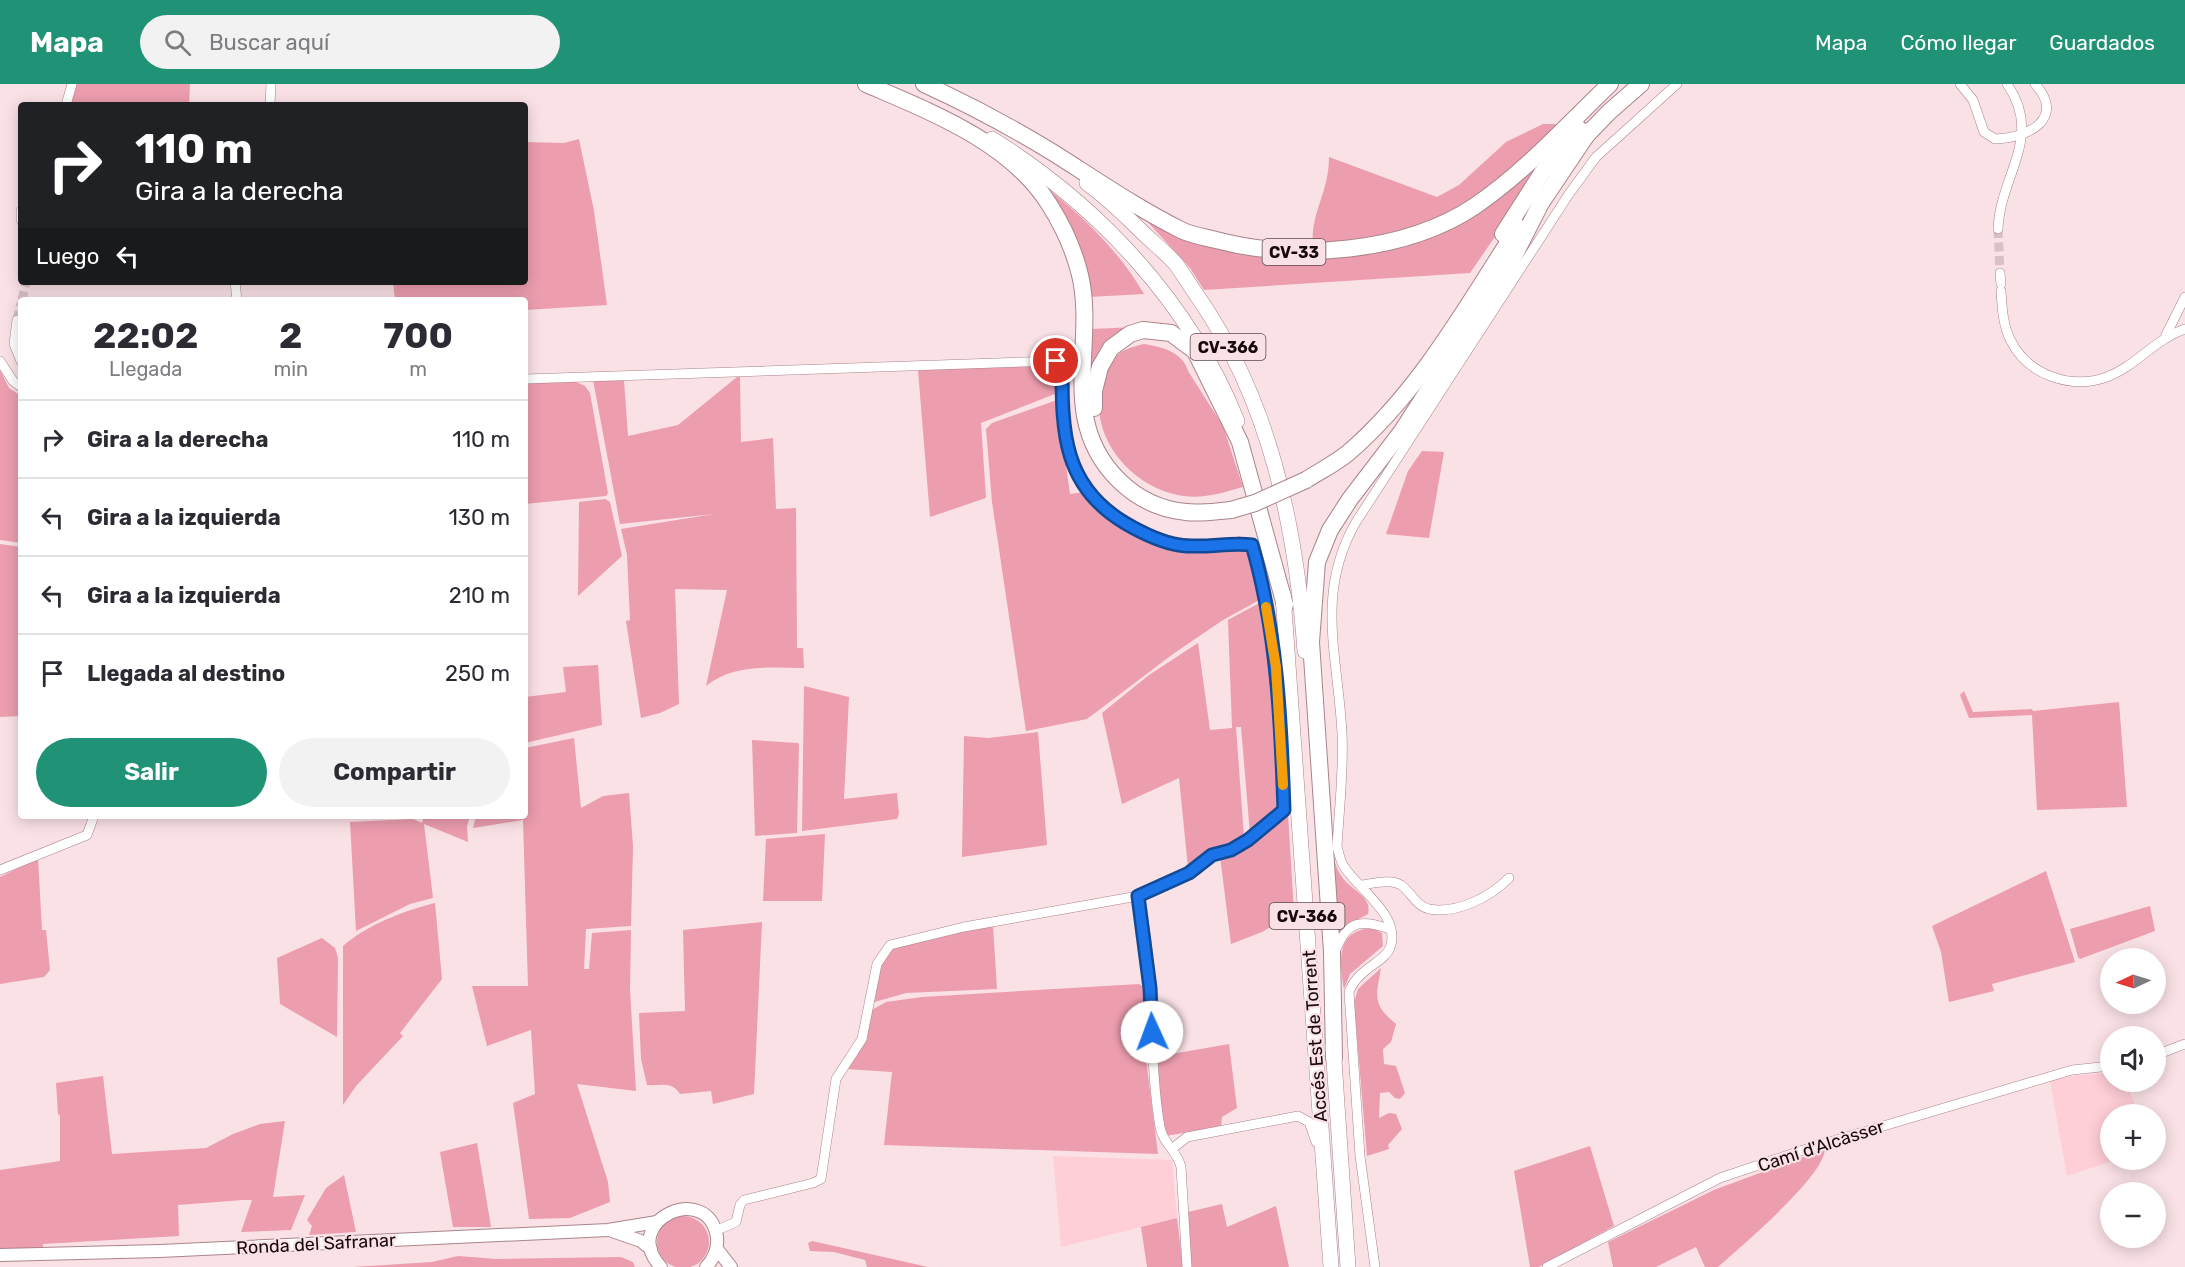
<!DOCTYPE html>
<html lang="es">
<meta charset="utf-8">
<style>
:root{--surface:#fff;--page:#f2f2f3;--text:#2b2b33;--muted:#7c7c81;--line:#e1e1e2;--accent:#209275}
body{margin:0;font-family:Rubik,sans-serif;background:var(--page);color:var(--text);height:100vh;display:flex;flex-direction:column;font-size:22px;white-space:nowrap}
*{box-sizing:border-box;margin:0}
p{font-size:20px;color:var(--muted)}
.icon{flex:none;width:33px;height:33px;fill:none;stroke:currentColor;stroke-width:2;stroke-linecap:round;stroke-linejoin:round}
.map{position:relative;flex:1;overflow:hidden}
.sheet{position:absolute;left:18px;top:213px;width:510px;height:522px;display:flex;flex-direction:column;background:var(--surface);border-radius:6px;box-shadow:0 3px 15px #0003}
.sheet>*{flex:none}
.guide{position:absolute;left:18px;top:18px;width:510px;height:183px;border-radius:6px;box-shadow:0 3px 15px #0003;background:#202124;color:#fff;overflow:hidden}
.needle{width:39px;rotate:266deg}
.fabs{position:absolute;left:2100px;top:864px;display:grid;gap:12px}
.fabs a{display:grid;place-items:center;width:66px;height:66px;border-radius:50%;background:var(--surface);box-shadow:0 3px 15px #0003;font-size:30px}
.pin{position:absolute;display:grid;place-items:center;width:51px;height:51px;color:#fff;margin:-26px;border:3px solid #fff;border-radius:50%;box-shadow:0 2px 6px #0007}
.me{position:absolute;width:66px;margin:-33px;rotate:358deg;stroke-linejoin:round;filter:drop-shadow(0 0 4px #0008)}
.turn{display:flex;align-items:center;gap:21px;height:126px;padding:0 18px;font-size:27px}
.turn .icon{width:78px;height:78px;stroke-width:2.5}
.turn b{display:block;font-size:42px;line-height:51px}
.then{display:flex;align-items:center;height:57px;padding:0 18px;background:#0003;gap:12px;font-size:22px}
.eta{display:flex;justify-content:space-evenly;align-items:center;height:102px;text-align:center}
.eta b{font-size:36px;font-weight:700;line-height:42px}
.action{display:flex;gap:12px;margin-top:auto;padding:12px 18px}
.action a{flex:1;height:69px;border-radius:36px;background:var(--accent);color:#fff;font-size:24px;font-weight:700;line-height:69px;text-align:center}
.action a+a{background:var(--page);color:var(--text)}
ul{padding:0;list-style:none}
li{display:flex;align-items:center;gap:18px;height:78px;padding:0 18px;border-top:2px solid var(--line)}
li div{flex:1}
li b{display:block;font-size:22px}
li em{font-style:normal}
header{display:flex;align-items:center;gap:36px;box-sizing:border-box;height:84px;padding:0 30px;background:var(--accent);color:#fff}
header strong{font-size:28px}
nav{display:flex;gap:33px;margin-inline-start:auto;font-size:21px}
.search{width:420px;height:54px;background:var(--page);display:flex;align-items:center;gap:15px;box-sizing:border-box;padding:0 21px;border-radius:33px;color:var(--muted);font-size:22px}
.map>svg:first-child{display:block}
.built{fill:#ffced7}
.green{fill:#ec9dae}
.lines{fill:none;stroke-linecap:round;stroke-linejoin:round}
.minor-tunnel{stroke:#d8c1c5;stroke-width:9;stroke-dasharray:9 4.5;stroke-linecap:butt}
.minor-casing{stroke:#a9848b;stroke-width:10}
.tertiary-casing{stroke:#a9848b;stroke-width:14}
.primary-casing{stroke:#a9848b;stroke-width:16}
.trunk-casing{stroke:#a9848b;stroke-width:18}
.minor{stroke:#fff;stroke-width:9}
.tertiary{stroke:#fff;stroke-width:12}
.primary{stroke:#fff;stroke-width:15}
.trunk{stroke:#fff;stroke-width:16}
.trunk-bridge-casing{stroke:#a9848b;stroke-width:18;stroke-linecap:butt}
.trunk-bridge{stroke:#fff;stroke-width:16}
.route-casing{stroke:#114b97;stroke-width:15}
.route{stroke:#1a73e8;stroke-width:10}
.slow{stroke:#f59e0b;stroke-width:10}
.labels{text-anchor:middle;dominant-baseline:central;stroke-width:4.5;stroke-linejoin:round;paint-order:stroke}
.shield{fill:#fae1e6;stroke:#5b4a4e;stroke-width:1.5}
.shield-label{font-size:16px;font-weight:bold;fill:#170a0d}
.street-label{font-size:18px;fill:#170a0d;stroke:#fae1e6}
</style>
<header>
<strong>Mapa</strong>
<div class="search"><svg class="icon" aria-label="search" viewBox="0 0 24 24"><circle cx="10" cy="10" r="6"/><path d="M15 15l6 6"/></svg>Buscar aquí</div>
<nav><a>Mapa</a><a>Cómo llegar</a><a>Guardados</a></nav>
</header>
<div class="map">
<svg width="2185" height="1183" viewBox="0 0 2185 1183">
<rect width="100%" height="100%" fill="#fae1e6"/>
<g class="built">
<polygon points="2110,989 2110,998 2126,998 2138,1030 2110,1030 2110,1076 2115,1076 2067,1092 2050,997 2070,992"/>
<polygon points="1053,1072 1172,1076 1177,1134 1061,1163"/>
</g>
<g class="green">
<polygon points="75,0 190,0 189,21 71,21"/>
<path d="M1543,40h13l-22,29 -34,29 -73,42 -30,9 -84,12c-3,-31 16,-52 16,-88l108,40 22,-12 47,-43z"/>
<polygon points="579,55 594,127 607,221 525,226 525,216 395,216 393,198 525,198 525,58 564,59"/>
<polygon points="1549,74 1470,189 1204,206 1190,184 1143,133 1173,147 1360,169 1513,101"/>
<path d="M1041,99c40,32 77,66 103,111l-55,3z"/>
<polygon points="1136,243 1089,294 1091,245"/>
<path d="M1144,260c18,3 39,8 44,27l35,55 20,61c-18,5 -39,12 -59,9 -53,-7 -102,-64 -79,-119 9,-23 14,-27 39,-33z"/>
<polygon points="1063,278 1060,308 981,339 986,414 930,433 918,286"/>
<polygon points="0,286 9,304 21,312 21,459 0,456"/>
<path d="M737,293h3l1,65 32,-4 3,71 20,-1 1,140h6l1,20c-34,0 -70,-5 -98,18l21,-96 -52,-1 4,115 -19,9 -19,5 -15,-97 4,-1 -3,-65 -6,-26 93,-15 -94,10 -27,-144h31l4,56 50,-11z"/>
<polygon points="576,298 585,302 590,309 608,409 606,412 525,420 525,299"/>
<path d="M1057,316l13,94 22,-3c26,28 67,52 107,52 14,0 28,-4 41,-7l9,9 14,53 -40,22 -50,34 -86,65 -61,12 -34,-229 -6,-73 6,-6z"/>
<polygon points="1422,367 1444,368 1429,454 1386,450 1408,387"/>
<polygon points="605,415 610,418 622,472 578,512 579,418"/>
<polygon points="0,460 21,463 21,632 0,633"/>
<path d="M1263,517c8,66 22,145 15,210l-28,23 -9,-107h-5l8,110 -56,31 -9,-90 -57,26 -20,-91 47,-38 49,-32 12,87 22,-2 -4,-108z"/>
<polygon points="598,581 602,641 525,659 525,613 566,608 563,583"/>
<polygon points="804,602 849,613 844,715 897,709 899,730 897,735 802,747"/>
<polygon points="1964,607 1973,628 2032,625 2033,627 2119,618 2127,723 2037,726 2032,631 1969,634 1960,611"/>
<polygon points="1038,648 1047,761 962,773 964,652 988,654"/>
<polygon points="574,654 581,724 603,712 629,709 633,762 631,842 586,845 584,885 589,885 592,849 631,846 630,906 636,1007 577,1000 608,1098 610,1118 570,1134 529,1135 513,1019 535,1010 531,946 487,962 472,902 528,902 523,736 473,744 476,732 525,732 525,664"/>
<polygon points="752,656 798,659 799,661 797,749 755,752"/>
<polygon points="1288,730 1294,829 1262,848 1231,860 1220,772 1258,751"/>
<polygon points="424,732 470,732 467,742 468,758 424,740 433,814 410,820 356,847 350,738 413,735 422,739"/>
<polygon points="825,750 822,817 763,817 766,755"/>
<path d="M1330,761c3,10 5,22 12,32 8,12 31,20 26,37l-24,13 -7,8z"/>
<polygon points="38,774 42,846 46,846 50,886 44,893 0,900 0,793"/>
<polygon points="2046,787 2075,878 1992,900 1994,907 1949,918 1941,868 1932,842"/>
<path d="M435,819l7,76 -42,54 3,3 -47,50 -13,19v-159c25,-22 61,-35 92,-43z"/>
<polygon points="2150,822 2155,847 2080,875 2078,873 2070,845"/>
<path d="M762,838l-8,172 -41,10 -2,-13 -31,3c-8,-13 -20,-8 -33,-9l-6,-26 -2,-46 46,-2 -2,-81z"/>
<polygon points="993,842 997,905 906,909 871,919 879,886 889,866 907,858"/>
<path d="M1372,844l10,5 1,13 -33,28 -6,15c-4,-28 -9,-58 28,-61z"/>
<polygon points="322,854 335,864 338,874 337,953 280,920 277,874"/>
<path d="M1381,884c-5,29 -9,36 15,56l-5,18 -8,7 1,15 12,2 9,27 -5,6 -5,-1 -6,-6 -9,1 -1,25 10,-5 7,1 6,15 -14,16 1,4 -22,7 -13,-154 4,-13z"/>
<polygon points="1139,900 1144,903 1144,909 1146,975 1158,1070 884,1061 892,988 846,985 870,927 886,918 922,913"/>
<polygon points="1229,960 1237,1024 1222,1033 1221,1043 1165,1052 1155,973"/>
<polygon points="103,992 112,1070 206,1064 233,1050 260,1040 285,1037 273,1113 305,1111 291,1146 241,1148 252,1116 243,1116 178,1121 179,1152 43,1160 43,1164 0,1167 0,1086 60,1077 60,1032 58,1030 56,999"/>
<polygon points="477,1059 491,1143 453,1143 440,1068"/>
<polygon points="1590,1062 1614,1142 1539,1183 1530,1183 1514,1087"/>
<path d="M1825,1065c-1,28 -85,98 -107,118h-13l-9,-20 -40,20h-43l-5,-25 106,-52z"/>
<polygon points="344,1091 356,1148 309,1151 312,1142 307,1136 326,1104"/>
<polygon points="1222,1120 1227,1143 1276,1122 1289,1183 1189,1183 1188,1128"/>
<circle cx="683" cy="1158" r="26"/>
<polygon points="1177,1134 1183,1183 1147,1183 1141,1143"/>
<polygon points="812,1157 928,1183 867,1183 865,1176 834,1168 810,1167 808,1159"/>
<polygon points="458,1172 497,1175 621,1173 633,1178 635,1183 353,1183 432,1178"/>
</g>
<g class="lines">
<g class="minor-tunnel">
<polyline points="1998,145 2000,189"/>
<polyline points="22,216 26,198"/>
<polyline points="17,236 21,219"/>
</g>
<g class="minor-casing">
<g id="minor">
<path d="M1960,0l13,16 11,32 11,7c34,-1 71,-21 40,-55"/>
<polyline points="66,21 72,0"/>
<polyline points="270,21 271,0"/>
<polyline points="21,127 21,136"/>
<path d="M1998,145c2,-54 46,-92 9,-145"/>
<polyline points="2000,189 2001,200"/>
<polyline points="235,198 237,216"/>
<path d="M2001,207c1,17 2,35 10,50 17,34 60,49 96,36 29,-11 48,-38 78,-48"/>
<polyline points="17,236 14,260 21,277"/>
<polyline points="2166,251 2185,213"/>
<polyline points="0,277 13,297 21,303"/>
<path d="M525,295l531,-18 6,6c-1,65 1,119 63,156 17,10 35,19 54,22 25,4 49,-2 73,0 25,86 29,176 32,265l-36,30 -17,10 -19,5 -23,18 -51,23 -174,31 -74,18 -13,19 -15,75 -26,40 -15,100 -8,4 -69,17 -4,5 -4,17 -21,9"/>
<polyline points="0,786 87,751 94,732"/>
<path d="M1360,801c12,-1 30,-7 41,0 10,7 15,21 28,24 29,5 61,-12 80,-31"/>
<path d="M1138,812c19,75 9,155 22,231 3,17 17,23 21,40l6,100"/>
<path d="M1335,868c12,-32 25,-33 55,-23"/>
<polyline points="2156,971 2185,960"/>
<polyline points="1173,1064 1187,1053 1298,1032 1309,1038 1316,1058"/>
<path d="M1375,1183l-15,-111 -11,-164c9,-24 35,-29 41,-44 12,-33 -33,-59 -47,-83 -3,-5 -4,-12 -6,-18 2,-37 7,-77 5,-114 -4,-77 -27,-140 14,-211l213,-328 27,-37 81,-73"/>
<polyline points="1547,1183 1720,1094 1806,1065 2072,986 2110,982"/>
</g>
</g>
<g class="tertiary-casing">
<g id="tertiary">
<polyline points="612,1147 641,1157 651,1165"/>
<polyline points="717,1165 731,1183"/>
<polyline points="0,1171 160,1167 608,1146 657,1138"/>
<path d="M661,1183c-43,-46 47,-87 56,-30 1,12 -3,22 -11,30"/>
</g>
</g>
<g class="primary-casing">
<g id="primary">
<path d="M992,55c107,67 198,164 245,282"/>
<path d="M1087,99c19,14 35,29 51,45 12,12 26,23 37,35 8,10 15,23 23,34 72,104 98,230 107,354"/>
<polyline points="1283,511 1331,1183"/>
<polyline points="1333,962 1348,1183"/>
</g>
</g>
<g class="trunk-casing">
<g id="trunk">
<path d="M866,0c65,28 144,58 183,120 14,22 25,46 31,71 11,46 -3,94 5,141 9,50 49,91 101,96 14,2 31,-1 45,-2"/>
<path d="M924,0c44,20 87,43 128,68 43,27 83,55 129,78 10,5 23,7 35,10 79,21 189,13 259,-34 50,-34 91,-80 135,-122"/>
<polyline points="1583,55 1609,28 1641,0"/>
<polyline points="1503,150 1542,89 1578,44"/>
<polyline points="1094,324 1094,307 1100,283 1111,264 1130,250 1143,246 1171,249 1195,267 1240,358 1285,521"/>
<path d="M1306,396c14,-9 30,-17 42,-27 72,-62 119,-147 170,-226"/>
<polyline points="1334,974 1332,868 1311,558 1317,478 1330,446 1350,415 1402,347 1511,178 1541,119 1590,46"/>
</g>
</g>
<use href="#minor" class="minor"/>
<use href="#tertiary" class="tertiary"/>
<use href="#primary" class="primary"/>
<use href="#trunk" class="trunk"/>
<g class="trunk-bridge-casing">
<polyline id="trunk-bridge" points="1231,426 1255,419 1306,396"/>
</g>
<use href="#trunk-bridge" class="trunk-bridge"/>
</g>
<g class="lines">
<g class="route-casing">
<path id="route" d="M1056,277l6,6c0,65 1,119 63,156 17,10 35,19 54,22 25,4 49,-3 73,0 25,86 29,176 32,265l-36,30 -17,10 -19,5 -23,18 -51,23 12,92 2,44"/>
</g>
<use href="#route" class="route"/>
<polyline class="slow" points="1266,523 1276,583 1283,701"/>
</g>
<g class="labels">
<g class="shield">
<rect x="1262.5" y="155" width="63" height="26" rx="4.5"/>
<rect x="1190.5" y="250" width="75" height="26" rx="4.5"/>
<rect x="1269.5" y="819" width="75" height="26" rx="4.5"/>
</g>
<g class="shield-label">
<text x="1294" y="168">CV-33</text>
<text x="1228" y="263">CV-366</text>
<text x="1307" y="832">CV-366</text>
</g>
<g class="street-label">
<text transform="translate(1315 952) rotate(-94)">Accés Est de Torrent</text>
<text transform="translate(1821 1062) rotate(-18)">Camí d'Alcàsser</text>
<text transform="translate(316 1160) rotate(-3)">Ronda del Safranar</text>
</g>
</g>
</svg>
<div class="fabs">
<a><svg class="needle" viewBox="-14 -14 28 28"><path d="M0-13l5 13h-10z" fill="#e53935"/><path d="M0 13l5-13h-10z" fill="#7c7c81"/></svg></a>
<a><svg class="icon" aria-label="sound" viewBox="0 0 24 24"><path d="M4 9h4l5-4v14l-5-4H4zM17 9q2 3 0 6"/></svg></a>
<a>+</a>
<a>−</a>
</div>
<div class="pin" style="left:1056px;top:277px;background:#d93025"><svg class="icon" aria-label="arrive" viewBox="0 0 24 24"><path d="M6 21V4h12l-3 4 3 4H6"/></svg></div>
<svg class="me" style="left:1152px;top:948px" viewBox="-20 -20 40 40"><circle r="19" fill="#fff"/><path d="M0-13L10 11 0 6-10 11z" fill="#1a73e8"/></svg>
<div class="guide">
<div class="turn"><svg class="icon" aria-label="right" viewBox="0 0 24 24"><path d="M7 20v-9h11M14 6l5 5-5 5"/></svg><div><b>110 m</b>Gira a la derecha</div></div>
<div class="then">Luego<svg class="icon" aria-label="left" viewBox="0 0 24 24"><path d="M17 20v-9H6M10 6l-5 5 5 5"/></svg></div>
</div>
<section class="sheet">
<div class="eta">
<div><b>22:02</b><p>Llegada</p></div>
<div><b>2</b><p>min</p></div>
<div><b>700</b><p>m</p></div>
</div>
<ul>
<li><svg class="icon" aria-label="right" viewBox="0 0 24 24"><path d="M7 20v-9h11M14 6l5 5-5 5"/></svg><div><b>Gira a la derecha</b></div><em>110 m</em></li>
<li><svg class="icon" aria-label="left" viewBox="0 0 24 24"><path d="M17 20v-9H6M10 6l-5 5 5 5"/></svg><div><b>Gira a la izquierda</b></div><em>130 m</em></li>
<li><svg class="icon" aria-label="left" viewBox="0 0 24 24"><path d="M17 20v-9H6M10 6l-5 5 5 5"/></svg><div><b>Gira a la izquierda</b></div><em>210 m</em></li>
<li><svg class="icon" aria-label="arrive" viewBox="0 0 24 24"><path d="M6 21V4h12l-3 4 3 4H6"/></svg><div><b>Llegada al destino</b></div><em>250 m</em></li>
</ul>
<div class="action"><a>Salir</a><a>Compartir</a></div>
</section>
</div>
